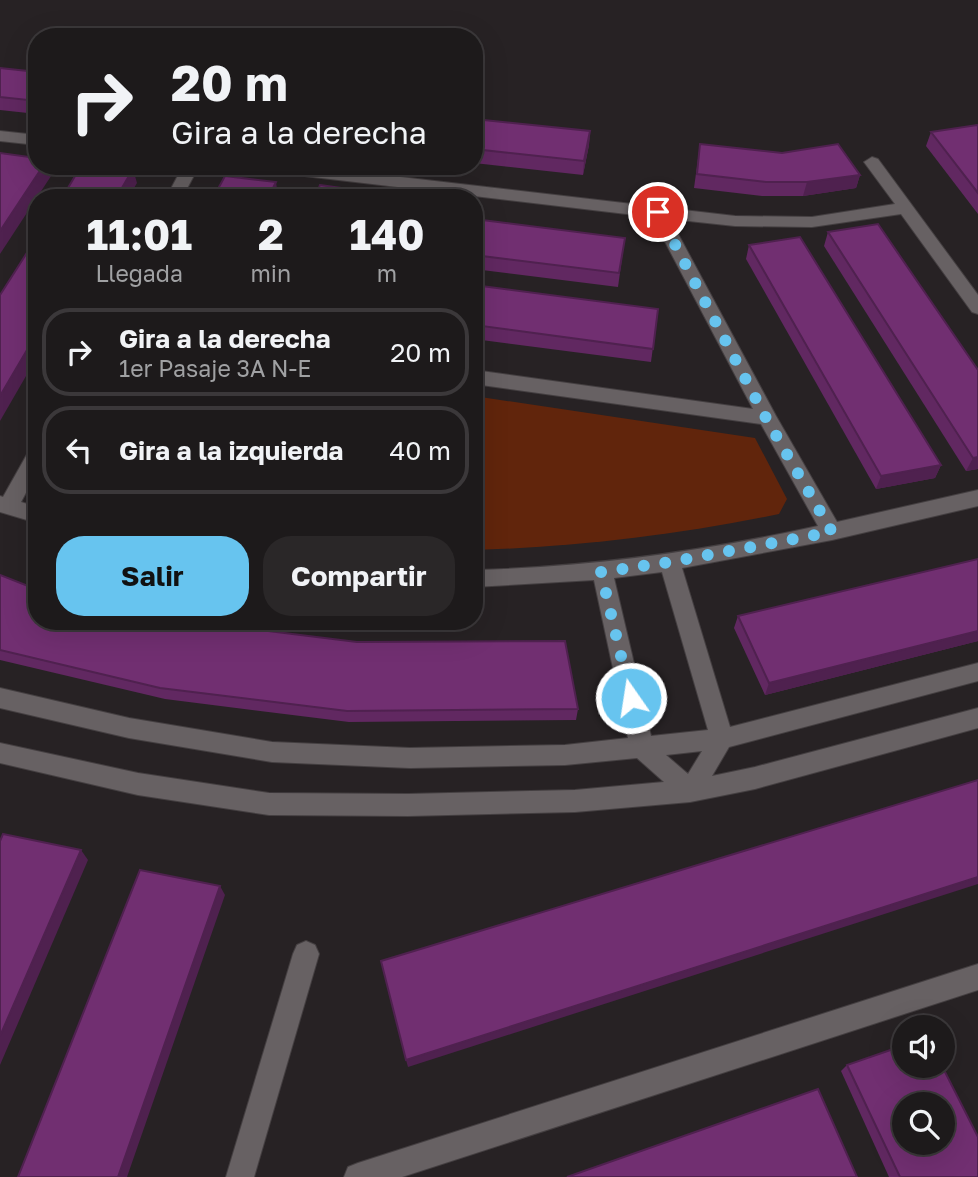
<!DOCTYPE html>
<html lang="es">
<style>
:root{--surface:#1d1a1b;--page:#2a2728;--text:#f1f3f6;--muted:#a0a1a3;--line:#3b383a;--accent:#67c4ef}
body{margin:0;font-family:"Golos Text",sans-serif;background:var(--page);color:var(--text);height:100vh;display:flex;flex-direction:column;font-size:26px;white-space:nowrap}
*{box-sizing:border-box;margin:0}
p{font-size:23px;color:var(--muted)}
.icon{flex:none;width:38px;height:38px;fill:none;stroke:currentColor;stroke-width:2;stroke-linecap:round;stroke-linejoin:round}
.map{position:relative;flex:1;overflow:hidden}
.drawer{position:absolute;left:28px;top:189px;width:455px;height:441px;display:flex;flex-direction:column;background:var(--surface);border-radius:28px;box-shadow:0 7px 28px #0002,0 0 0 2px var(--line)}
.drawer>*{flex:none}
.guide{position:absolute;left:28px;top:28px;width:455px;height:147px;border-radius:28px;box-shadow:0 7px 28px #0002,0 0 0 2px var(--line);background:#1d1a1b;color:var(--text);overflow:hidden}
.fabs{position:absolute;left:892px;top:1015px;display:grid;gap:14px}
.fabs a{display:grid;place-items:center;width:63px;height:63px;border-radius:50%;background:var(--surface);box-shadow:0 7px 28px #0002,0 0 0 2px var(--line);font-size:35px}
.pin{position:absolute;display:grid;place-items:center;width:60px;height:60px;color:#fff;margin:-30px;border:4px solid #fff;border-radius:50%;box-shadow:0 2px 7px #0007}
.me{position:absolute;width:77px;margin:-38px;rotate:347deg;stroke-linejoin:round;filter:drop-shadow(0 0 5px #0008)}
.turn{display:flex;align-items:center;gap:24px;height:147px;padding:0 28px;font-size:32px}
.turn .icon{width:91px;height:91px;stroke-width:2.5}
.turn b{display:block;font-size:49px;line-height:60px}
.eta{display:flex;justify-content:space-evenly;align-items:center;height:119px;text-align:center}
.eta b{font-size:42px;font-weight:700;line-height:49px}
.primary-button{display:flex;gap:14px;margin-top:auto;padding:14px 28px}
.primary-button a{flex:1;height:80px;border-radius:28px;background:var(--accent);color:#111;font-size:28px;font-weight:700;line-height:80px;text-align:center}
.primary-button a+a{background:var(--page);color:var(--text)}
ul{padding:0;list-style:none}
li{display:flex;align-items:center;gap:21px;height:88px;margin:0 14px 10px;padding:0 14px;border:4px solid var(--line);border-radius:28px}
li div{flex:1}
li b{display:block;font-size:26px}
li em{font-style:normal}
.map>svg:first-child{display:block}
.green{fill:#61250c}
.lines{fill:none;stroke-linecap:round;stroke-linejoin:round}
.minor-casing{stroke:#443f41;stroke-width:2}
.minor{fill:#676163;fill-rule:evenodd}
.wall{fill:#612861}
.shaded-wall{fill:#4f214f}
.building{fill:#712f71;stroke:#4f214f;stroke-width:2;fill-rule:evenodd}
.route{stroke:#67c4ef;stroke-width:12;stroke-dasharray:0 21.6}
</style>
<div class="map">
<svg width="978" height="1177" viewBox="0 0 978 1177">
<rect width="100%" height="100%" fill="#272224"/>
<path class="green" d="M474,396l281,42 32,61 -8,15c-101,21 -202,33 -305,36z"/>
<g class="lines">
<g class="minor-casing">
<g id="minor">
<polygon points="0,131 37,135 37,145 0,141"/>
<path d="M872,157l6,2 100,136v19l-6,-2 -71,-98 -89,13 -77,-1 -65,-7 106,197 61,106 141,-32v16l-146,34 -150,28 48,159 248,-64v18l-249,66 -17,29 43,-9 223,-59v20l-223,61 -65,13 -115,10 -167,4 -139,-1 -131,-20 -138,-32v-20l138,30 131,20 139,1 167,-4 89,-8 -27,-24 -72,7 -155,3 -138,-6 -143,-24 -129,-30v-20l129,30 143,24 138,6 155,-3 63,-7 -34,-158 -120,7v-17c117,-3 230,-19 344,-44l-57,-102 -287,-40v-14l279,39 -101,-192 -390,-46 -8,-5h52l429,50 77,1 83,-13 -31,-42zM662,572l46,158 -57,6 -37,-158zM702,751l-14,23 -22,-19z"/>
<polygon points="183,166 199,166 182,198 166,198"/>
<polygon points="37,447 37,472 21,502 37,507 37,523 0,512 0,496 3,497 30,449"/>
<polygon points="306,941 315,945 319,954 254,1177 226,1177 293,954 297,945"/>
<polygon points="978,964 978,990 402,1177 344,1177 348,1167 358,1163"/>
</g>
</g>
<use href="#minor" class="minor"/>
</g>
<g class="wall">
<polygon points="0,68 37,72 37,114 0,110"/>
<polygon points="474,119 590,131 589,145 583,175 474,163"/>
<polygon points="978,126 978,214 926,146 931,132"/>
<polygon points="700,144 860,175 856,188 803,196 762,196 694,188"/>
<polygon points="474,219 623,251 618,287 474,269"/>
<polygon points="828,232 978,370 978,469 966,471 824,246"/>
<polygon points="749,245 941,465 935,478 876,489 746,259"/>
<polygon points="474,285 658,309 651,362 474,339"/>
<polygon points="978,559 978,641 765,695 734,628 738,616"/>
<polygon points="0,575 37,621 578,709 576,720 349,722 165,699 0,660"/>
<polygon points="847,1065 978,1177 889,1177 841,1071"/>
</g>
<g class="shaded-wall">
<polygon points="590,131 589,145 583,175 584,161"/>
<polygon points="43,166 51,166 53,173 0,254 0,231"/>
<polygon points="133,169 137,183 128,198 116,198"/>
<polygon points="860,175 856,188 803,196 807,182"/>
<polygon points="276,182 278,196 277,198 268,198"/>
<polygon points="37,333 37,357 0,421 0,396"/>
<polygon points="978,457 978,469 966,471 973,458"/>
<polygon points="941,465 935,478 876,489 881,476"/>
<polygon points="978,631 978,641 765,695 769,683"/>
<polygon points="81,850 88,860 0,1065 0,1036"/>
<polygon points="978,877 978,884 408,1067 406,1060"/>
<polygon points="220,886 225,895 127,1177 118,1177"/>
</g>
<g class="building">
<polygon points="0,68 37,72 37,101 0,97"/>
<polygon points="474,119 590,131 584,161 474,149"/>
<polygon points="977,125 978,126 978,193 931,132"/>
<polygon points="700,144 782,153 838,144 860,175 807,182 766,182 697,174"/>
<polygon points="0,153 37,158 37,166 43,166 0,231"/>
<polygon points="81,166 105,166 133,169 116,198 62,198"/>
<polygon points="225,176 276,182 268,198 213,198"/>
<polygon points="320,185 371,192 369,198 315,198"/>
<polygon points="474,219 625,238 619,273 474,255"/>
<polygon points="878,224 978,370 978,457 973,458 828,232"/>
<polygon points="37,237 37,333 0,396 0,295"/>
<polygon points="800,237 941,465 881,476 749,245"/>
<polygon points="474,285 658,309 653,349 474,325"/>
<polygon points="978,559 978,631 769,683 738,616"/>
<polygon points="0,575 28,586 37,588 37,621 186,621 357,642 565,641 578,709 347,711 160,688 0,650"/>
<polygon points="978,780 978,877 406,1060 381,961"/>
<polygon points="3,834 81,850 0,1036 0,841"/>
<polygon points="140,870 220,886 118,1177 18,1177"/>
<path d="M905,1045v21h37l36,71v40h-78l-53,-112zM905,1104h38v39h-38z"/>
<polygon points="818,1089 857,1177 567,1177"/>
</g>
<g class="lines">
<polyline class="route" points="631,698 601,572 670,562 832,532 766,418 658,212"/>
</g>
</svg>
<div class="fabs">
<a><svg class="icon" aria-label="sound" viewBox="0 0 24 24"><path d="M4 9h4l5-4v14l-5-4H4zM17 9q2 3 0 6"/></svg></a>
<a><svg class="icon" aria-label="search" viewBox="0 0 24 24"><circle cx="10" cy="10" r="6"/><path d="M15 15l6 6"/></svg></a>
</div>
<div class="pin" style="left:658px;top:212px;background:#d93025"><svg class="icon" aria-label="arrive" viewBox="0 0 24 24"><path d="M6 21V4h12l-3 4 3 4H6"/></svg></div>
<svg class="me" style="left:631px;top:698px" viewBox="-20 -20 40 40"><circle r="17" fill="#67c4ef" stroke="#fff" stroke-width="3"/><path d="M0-11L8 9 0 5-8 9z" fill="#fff"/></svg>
<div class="guide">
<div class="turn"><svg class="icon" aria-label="right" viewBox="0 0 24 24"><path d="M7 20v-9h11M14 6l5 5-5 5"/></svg><div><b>20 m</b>Gira a la derecha</div></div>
</div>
<section class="drawer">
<div class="eta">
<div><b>11:01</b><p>Llegada</p></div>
<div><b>2</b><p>min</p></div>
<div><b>140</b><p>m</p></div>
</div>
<ul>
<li><svg class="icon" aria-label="right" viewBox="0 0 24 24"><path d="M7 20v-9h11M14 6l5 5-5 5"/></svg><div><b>Gira a la derecha</b><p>1er Pasaje 3A N-E</p></div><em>20 m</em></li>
<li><svg class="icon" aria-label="left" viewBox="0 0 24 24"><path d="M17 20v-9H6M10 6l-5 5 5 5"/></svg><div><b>Gira a la izquierda</b></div><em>40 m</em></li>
</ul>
<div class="primary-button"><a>Salir</a><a>Compartir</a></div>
</section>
</div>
